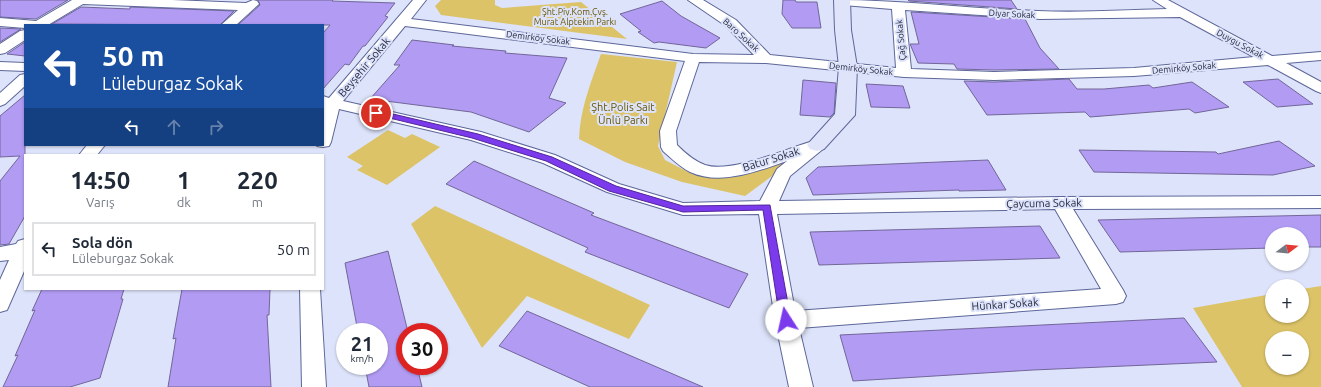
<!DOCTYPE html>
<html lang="tr">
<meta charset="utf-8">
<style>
:root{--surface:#fff;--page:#f6f6f7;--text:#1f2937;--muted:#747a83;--line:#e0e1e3}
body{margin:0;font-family:Ubuntu,sans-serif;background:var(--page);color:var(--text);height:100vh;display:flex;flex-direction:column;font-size:15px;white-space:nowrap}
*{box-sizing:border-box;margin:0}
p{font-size:13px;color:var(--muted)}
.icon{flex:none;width:22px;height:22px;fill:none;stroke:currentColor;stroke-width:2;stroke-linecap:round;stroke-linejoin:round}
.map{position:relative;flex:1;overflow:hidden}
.details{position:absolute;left:24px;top:154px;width:300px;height:136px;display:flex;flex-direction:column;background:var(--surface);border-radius:0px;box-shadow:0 1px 3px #0004}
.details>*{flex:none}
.banner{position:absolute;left:24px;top:24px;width:300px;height:122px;border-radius:0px;box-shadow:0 1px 3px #0004;background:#1a4fa0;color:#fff;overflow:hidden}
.needle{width:26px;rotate:74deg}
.controls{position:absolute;left:1265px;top:227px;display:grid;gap:8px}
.controls a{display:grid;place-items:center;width:44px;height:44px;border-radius:50%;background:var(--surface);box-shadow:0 1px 3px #0004;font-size:20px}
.speed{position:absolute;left:336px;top:323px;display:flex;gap:8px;font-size:20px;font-weight:700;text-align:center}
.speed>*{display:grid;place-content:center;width:52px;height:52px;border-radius:50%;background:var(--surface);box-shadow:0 1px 3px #0004;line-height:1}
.speed small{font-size:10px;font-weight:400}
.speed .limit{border:6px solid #d22;background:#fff;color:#111}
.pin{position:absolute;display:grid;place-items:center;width:34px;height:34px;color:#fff;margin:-17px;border:2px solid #fff;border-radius:50%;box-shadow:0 1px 4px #0007}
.me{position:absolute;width:44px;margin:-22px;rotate:350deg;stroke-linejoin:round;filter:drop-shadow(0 0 3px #0008)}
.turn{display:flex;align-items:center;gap:14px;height:84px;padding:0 12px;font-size:18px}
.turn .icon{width:52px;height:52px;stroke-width:2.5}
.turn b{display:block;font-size:28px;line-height:34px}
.lanes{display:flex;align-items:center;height:38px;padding:0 12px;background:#0003;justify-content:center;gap:20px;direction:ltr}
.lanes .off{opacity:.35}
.eta{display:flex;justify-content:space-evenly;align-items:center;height:68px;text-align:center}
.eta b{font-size:24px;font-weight:600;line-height:28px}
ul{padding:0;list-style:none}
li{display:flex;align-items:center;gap:12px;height:54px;margin:0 8px 6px;padding:0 4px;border:2px solid var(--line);border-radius:0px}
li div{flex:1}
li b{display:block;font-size:15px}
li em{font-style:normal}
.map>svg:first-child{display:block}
.green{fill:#dcc367;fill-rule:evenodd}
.building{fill:#b19bf3;stroke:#726699}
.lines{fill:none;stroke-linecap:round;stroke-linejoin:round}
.street-casing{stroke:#5d6799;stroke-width:2}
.secondary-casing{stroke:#5d6799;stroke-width:2}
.street{fill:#fff;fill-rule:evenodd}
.secondary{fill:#e0e4fa;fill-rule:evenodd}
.route{fill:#7c3aed;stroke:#51269a}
.labels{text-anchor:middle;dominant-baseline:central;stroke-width:4;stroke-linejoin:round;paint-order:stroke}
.far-park-label{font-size:9px;fill:#675500;stroke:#dde3fa}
.far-street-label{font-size:9px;fill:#24293f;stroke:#dde3fa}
.street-label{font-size:11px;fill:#24293f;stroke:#dde3fa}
.park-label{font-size:11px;fill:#675500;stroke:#dde3fa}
</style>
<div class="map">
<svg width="1321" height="387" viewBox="0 0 1321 387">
<rect width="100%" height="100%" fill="#dde3fa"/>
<g class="green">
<polygon points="441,0 495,0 495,5 502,8 581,2 627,39 441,15 435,6"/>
<path d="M601,54l76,8 -19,84 7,14 27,14 27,4 22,-2 28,-11 18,-4 -15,15 -27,20 -63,-14 -57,-20 -46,-23c1,-30 12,-57 22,-85z"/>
<polygon points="388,130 405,138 412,134 440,147 387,185 357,170 363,166 347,157"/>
<polygon points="435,206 650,305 629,339 527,296 482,348 411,224"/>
<path d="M1321,286v101h-79l-49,-79 79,-14v22h30v-27zM1272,338h30v30h-30z"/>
</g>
<g class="building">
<polygon points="0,0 68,0 36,19 0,17"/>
<polygon points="258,0 333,0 332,1 395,3 385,16 388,17 365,46 363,46 349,65 345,64 323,89 323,33 330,25 238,25 260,5"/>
<polygon points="783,0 795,0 796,2 817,2 821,28 792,28 782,14"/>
<polygon points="908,0 1011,0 1017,9 909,1"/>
<polygon points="662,1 681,16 720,38 706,48 659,42 654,43 638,32 641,31 620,14"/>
<polygon points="81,7 130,9 130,7 234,11 220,25 52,24"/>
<polygon points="911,12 1025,19 1040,48 1059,69 994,70 957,69 954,64 918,63 910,44 919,44"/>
<polygon points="0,28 21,29 0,42"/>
<polygon points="412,40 454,45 452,46 506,51 505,53 567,58 549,98 566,103 529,132 471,112 370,99 400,65 394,65"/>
<polygon points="25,42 25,56 7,54"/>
<polygon points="1069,79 1077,89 1104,89 1149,85 1153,88 1192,82 1229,107 1195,113 1189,109 1090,117 1085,112 987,115 964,81 994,82"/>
<polygon points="1278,79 1313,104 1277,107 1243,82"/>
<polygon points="803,80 836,83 834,113 830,117 800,115"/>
<polygon points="866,84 903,86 910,108 871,107"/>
<polygon points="25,95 25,216 9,244 0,245 0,181 20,156 0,157 0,116"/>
<polygon points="1279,141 1315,166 1273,175 1094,172 1079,150 1216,152 1218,154"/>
<polygon points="988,160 1006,190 959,191 959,190 813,195 806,178 818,167"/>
<polygon points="474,161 594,213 591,215 748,274 729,308 585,252 588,248 446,184"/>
<polygon points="1321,215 1321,247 1302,247 1302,234 1272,234 1272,248 1120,252 1098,220"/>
<polygon points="1040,226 1060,258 819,265 810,232"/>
<polygon points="388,251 408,332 405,332 405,366 417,366 422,387 369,387 365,366 379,366 379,332 358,332 345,263"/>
<polygon points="42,289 124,289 121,299 123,299 100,378 70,387 3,387 18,355 15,356 35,310 32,311"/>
<polygon points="182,289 270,289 269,315 267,315 271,387 168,387 176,338 173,339"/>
<polygon points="527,311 703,387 590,387 499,346"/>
<polygon points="1184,318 1217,362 1033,370 853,381 840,335"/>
</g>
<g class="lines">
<g class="street-casing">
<g id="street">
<polygon points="72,0 172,0 246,3 253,0 257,1 259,4 236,25 221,25 238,10 83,4 48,25 25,25 25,28 0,26 0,18 36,21"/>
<path d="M413,0h13l-15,19 282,35 61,1 -28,-29 -38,-26h15l33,20 34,35 126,13 -4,-59 -49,-4 -4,-1 -2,-4c67,0 134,9 201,11 43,2 86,-1 129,-2l-14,-9h15l104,56 49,-4v8l-35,3 35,19v11l-5,-2 -48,-26 -134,11 -140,4 -90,-3 -138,-14 -67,-1 -23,69 1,14c8,8 17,16 28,20 28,9 84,-18 112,-25l6,1 2,4 -2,4 -33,27 -11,25 281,-4 261,-1v12l-248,1 50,81 3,6 -3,6 -7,2 -317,24 14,59h-24l-14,-67 -16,-106 -76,1 -76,-23 -64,-29 -72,-23 -132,-31 -8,33 -2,4 -6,1 -6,-1 6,-1v-34l1,-5h-1v-10l6,2zM905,10l135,9 140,-2 74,40 -120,11 -140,4 -83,-3zM405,26l280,35 -25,70 1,16 2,4c8,7 17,16 27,21 30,14 68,-1 97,-11l-10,8 -17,32 -77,2 -64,-19 -64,-29 -74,-23 -138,-31zM1055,209l46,80 -306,22 -18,-97z"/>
<polygon points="25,30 25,40 5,53 0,54 0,44 20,31"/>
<polygon points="0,62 25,63 25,71 0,70"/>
<polygon points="25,74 25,86 5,104 0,106 0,93 20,75"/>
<polygon points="87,145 105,145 97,155 79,155"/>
<polygon points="25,239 25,269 7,310 0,312 0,280 9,260 0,261 0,247 16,244 18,241"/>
<polygon points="300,289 320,289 326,387 302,387"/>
</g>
</g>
<g class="secondary-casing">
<polygon id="secondary" points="834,0 850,0 851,30 857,67 855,115 824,149 817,151 810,149 807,145 835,114 839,67 835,30"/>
</g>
<use href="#street" class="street"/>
<use href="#secondary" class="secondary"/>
</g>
<polygon class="route" points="376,110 478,134 552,157 616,186 683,206 770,205 791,320 790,323 786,324 782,323 780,320 763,210 683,212 609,191 546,161 472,138 373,114 372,113"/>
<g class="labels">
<g class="far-park-label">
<text x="575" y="12">Şht.Piy.Kom.Çvş.<tspan x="575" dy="10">Murat Alptekin Parkı</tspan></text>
</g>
<g class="far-street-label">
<text transform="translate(1012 14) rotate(3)">Diyar Sokak</text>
<text transform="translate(741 35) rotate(42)">Baro Sokak</text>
<text transform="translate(538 38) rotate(7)">Demirköy Sokak</text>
<text transform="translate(901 40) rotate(-95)">Çağ Sokak</text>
<text transform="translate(1240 44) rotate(28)">Duygu Sokak</text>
<text transform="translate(1184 68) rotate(-5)">Demirköy Sokak</text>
<text transform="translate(861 69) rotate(6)">Demirköy Sokak</text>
</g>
<g class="street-label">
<text transform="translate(364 67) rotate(-50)">Beyşehir Sokak</text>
<text transform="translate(771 159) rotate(-17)">Batur Sokak</text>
<text transform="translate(1044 203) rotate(-1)">Çaycuma Sokak</text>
<text transform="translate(1005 304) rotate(-4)">Hünkar Sokak</text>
</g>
<g class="park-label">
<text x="623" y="107">Şht.Polis Sait<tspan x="623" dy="13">Ünlü Parkı</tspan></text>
</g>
</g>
</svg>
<div class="controls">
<a><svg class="needle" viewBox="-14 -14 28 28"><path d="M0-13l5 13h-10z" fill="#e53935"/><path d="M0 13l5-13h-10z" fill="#747a83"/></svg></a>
<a>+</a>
<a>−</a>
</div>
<div class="speed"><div>21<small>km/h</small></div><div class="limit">30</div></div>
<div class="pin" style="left:376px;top:113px;background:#d93025"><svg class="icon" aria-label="arrive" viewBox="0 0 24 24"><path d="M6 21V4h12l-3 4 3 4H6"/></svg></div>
<svg class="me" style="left:786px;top:320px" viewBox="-20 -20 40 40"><circle r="19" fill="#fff"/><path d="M0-13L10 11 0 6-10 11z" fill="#7c3aed"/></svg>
<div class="banner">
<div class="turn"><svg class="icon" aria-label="left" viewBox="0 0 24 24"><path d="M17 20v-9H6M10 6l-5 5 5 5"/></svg><div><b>50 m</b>Lüleburgaz Sokak</div></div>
<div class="lanes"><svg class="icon" aria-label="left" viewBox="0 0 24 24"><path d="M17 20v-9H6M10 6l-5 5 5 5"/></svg><svg class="icon off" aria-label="ahead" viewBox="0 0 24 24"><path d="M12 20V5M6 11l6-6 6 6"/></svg><svg class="icon off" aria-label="right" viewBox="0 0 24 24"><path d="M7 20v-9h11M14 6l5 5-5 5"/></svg></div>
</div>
<section class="details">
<div class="eta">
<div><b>14:50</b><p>Varış</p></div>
<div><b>1</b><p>dk</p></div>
<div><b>220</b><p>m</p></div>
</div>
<ul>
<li><svg class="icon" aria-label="left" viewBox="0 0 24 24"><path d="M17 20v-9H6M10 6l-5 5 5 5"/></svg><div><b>Sola dön</b><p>Lüleburgaz Sokak</p></div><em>50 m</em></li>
</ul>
</section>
</div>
